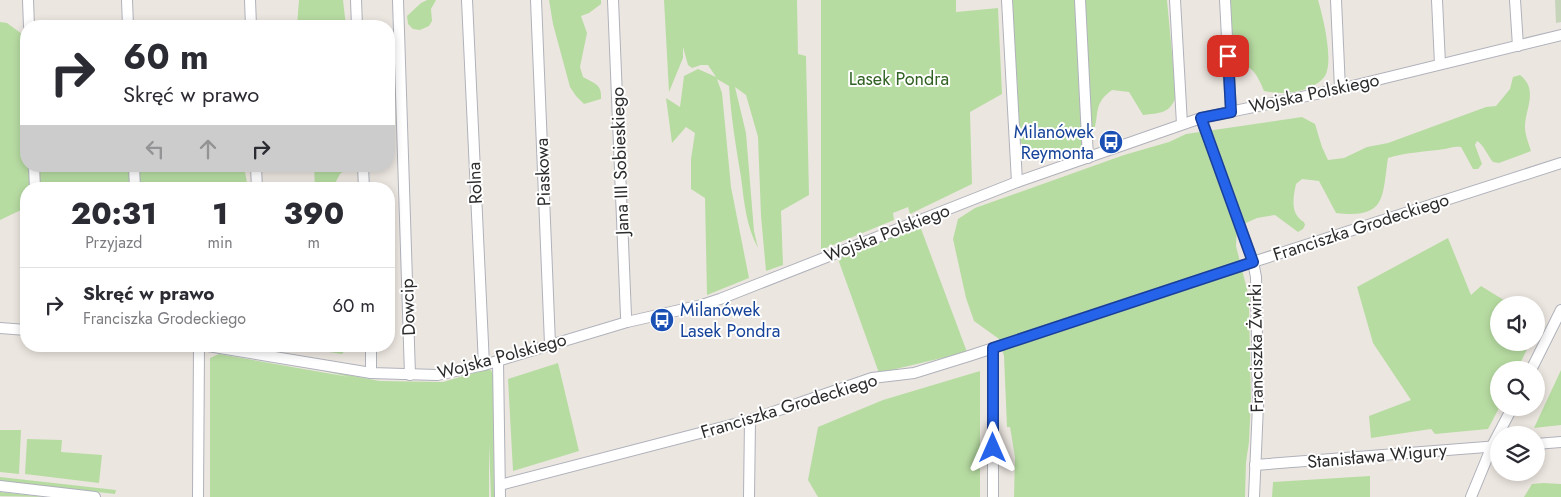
<!DOCTYPE html>
<html lang="pl">
<meta charset="utf-8">
<style>
:root{--surface:#fff;--page:#f2f2f3;--text:#2b2b33;--muted:#7c7c81;--line:#e1e1e2}
body{margin:0;font-family:Jost,sans-serif;background:var(--page);color:var(--text);height:100vh;display:flex;flex-direction:column;font-size:19px;white-space:nowrap}
*{box-sizing:border-box;margin:0}
p{font-size:16px;color:var(--muted)}
.icon{flex:none;width:28px;height:28px;fill:none;stroke:currentColor;stroke-width:2;stroke-linecap:round;stroke-linejoin:round}
.map{position:relative;flex:1;overflow:hidden}
.panel{position:absolute;left:20px;top:182px;width:375px;height:170px;display:flex;flex-direction:column;background:var(--surface);border-radius:20px;box-shadow:0 2px 8px #0003}
.panel>*{flex:none}
.banner{position:absolute;left:20px;top:20px;width:375px;height:152px;border-radius:20px;box-shadow:0 2px 8px #0003;background:#fff;color:var(--text);overflow:hidden}
.tools{position:absolute;left:1490px;top:296px;display:grid;gap:10px}
.tools a{display:grid;place-items:center;width:55px;height:55px;border-radius:50%;background:var(--surface);box-shadow:0 2px 8px #0003;font-size:25px}
.pin{position:absolute;display:grid;place-items:center;width:42px;height:42px;color:#fff;margin:-21px;border-radius:10px;box-shadow:0 2px 8px #0006}
.me{position:absolute;width:55px;margin:-28px;rotate:0deg;stroke-linejoin:round;filter:drop-shadow(0 0 4px #0008)}
.turn{display:flex;align-items:center;gap:18px;height:105px;padding:0 20px;font-size:22px}
.turn .icon{width:65px;height:65px;stroke-width:2.5}
.turn b{display:block;font-size:35px;line-height:42px}
.lanes{display:flex;align-items:center;height:48px;padding:0 20px;background:#0003;justify-content:center;gap:25px;direction:ltr}
.lanes .off{opacity:.35}
.eta{display:flex;justify-content:space-evenly;align-items:center;height:85px;text-align:center}
.eta b{font-size:30px;font-weight:800;line-height:35px}
ul{padding:0;list-style:none}
li{display:flex;align-items:center;gap:15px;height:75px;padding:0 20px;border-top:1px solid var(--line)}
li div{flex:1}
li b{display:block;font-size:19px}
li em{font-style:normal}
.map>svg:first-child{display:block}
.green{fill:#b7dca2}
.cemetery{fill:#c6d4b9}
.lines{fill:none;stroke-linecap:round;stroke-linejoin:round}
.minor-casing{stroke:#b0b2bb;stroke-width:12}
.minor{stroke:#fff;stroke-width:10}
.route-casing{stroke:#184099;stroke-width:12}
.route{stroke:#2563eb;stroke-width:9}
.labels{text-anchor:middle;dominant-baseline:central;stroke-width:4;stroke-linejoin:round;paint-order:stroke}
.park-label{font-size:18px;fill:#316223;stroke:#fff}
.street-label{font-size:18px;fill:#2c2c2c;stroke:#fff}
.transit-label{font-size:18px;fill:#164399;stroke:#fff;text-anchor:end}
</style>
<div class="map">
<svg width="1561" height="497" viewBox="0 0 1561 497">
<rect width="100%" height="100%" fill="#ece6e0"/>
<g class="green">
<polygon points="299,0 343,0 346,26 297,26"/>
<polygon points="427,0 436,0 431,9 432,21 429,26 420,30 413,29 408,24 407,16 421,3"/>
<path d="M549,0h52v4l-12,9 -8,3 6,17 -7,34 3,10c12,7 19,7 18,22l-17,5 -8,-8 -6,-9 -17,-63z"/>
<path d="M664,0h133l1,54 8,2 3,139 -28,16 2,54 -17,6 -5,-55 -3,-79 -12,-42 -11,-8 11,46 8,98 4,17c-12,-22 -14,-47 -17,-71 -5,-30 -10,-60 -12,-91l-12,-7 5,14 9,94 18,91 -42,17 -2,-97 -14,-9v-30l4,-26 -9,-6 -14,16 -6,-45 14,9 4,-31 14,-7 18,8 -8,-12h-7l-9,3 -4,-3 -5,-18v11l-14,34z"/>
<polygon points="821,0 956,0 956,12 998,8 1002,94 970,112 972,184 910,214 908,207 893,213 894,220 821,250"/>
<path d="M1009,0h158l9,96c-6,18 -16,17 -33,19l-14,-23 -17,-2c-21,15 -11,26 -20,45 -10,22 -44,20 -65,19 -16,-25 -8,-48 -10,-76 -2,-26 -5,-52 -8,-78z"/>
<path d="M1230,0h88c5,17 16,61 7,76 -5,7 -12,10 -19,13 -15,5 -27,5 -42,2 -3,-7 -6,-15 -12,-21 -5,-4 -10,-6 -14,-12 -8,-14 -7,-42 -8,-58z"/>
<polygon points="0,22 7,23 26,37 26,166 244,166 248,189 26,189 26,212 21,210 0,220"/>
<path d="M1520,75c19,15 5,34 5,52 0,8 4,17 6,24l-32,12 -6,-1c-6,-7 -9,-17 -16,-21l-2,4 7,19 -4,5h-5l-12,-22c-7,-1 -10,1 -16,2 -20,3 -38,3 -57,9 -6,39 -1,61 -52,55l-17,-32 -17,-2 -6,5c-3,14 -6,30 8,38l1,3 -2,4 -5,3 -23,-17 -18,3 -20,9 -1,19 14,55 -1,8 2,89 -2,44 -3,20 -1,35h-231l1,-40 -5,-30h-3l-3,-71 -5,-17 -25,-18 -8,-23 -13,-59 5,-20 17,-11 149,-53 45,-13 17,-8 116,-17 13,7 7,23 6,13 16,-2 23,-11 21,-4 98,-36 10,-1 14,-17 3,-12z"/>
<polygon points="314,166 351,166 340,174 332,189 315,189"/>
<polygon points="920,226 967,352 879,373 838,259"/>
<polygon points="1448,238 1471,295 1481,286 1512,305 1499,305 1499,342 1530,343 1517,370 1499,370 1499,408 1488,429 1435,434 1431,429 1371,438 1369,416 1411,400 1373,343 1357,287"/>
<polygon points="320,346 344,346 345,350 342,354 323,351"/>
<polygon points="219,354 349,377 316,369 380,381 443,382 487,369 491,370 493,375 494,497 491,497 489,443 489,497 210,497 210,358"/>
<polygon points="558,363 579,451 513,471 508,379"/>
<polygon points="1561,370 1561,425 1534,428"/>
<polygon points="980,371 980,497 818,497 808,480 818,427 883,400"/>
<polygon points="0,430 21,430 19,474 0,472"/>
<polygon points="27,439 62,440 61,452 102,455 99,483 25,474"/>
<polygon points="1370,476 1370,497 1272,497 1273,482"/>
<polygon points="0,477 116,490 115,494 0,481"/>
<polygon points="1543,483 1561,484 1561,497 1524,497 1532,484"/>
<polygon points="0,492 44,497 0,496"/>
</g>
<polygon class="cemetery" points="1555,0 1561,0 1561,22 1556,23"/>
<g class="lines">
<g class="minor-casing">
<g id="minor">
<polyline points="28,0 29,26"/>
<polyline points="127,0 128,26"/>
<polyline points="250,0 251,26"/>
<polyline points="356,0 357,26"/>
<polyline points="398,0 410,375"/>
<polyline points="467,0 484,365"/>
<polyline points="536,0 550,344"/>
<polyline points="613,0 626,316 627,322"/>
<polyline points="1007,0 1017,182"/>
<polyline points="1080,0 1088,158"/>
<polyline points="1175,0 1182,124"/>
<polyline points="1225,0 1231,112"/>
<polyline points="1336,0 1340,89"/>
<polyline points="1437,0 1440,64"/>
<polyline points="1515,0 1518,46"/>
<polyline points="1201,118 1253,262 1256,277 1258,405 1254,497"/>
<polyline points="34,166 35,189"/>
<polyline points="134,166 135,189"/>
<polyline points="256,166 257,189"/>
<polyline points="363,166 364,189"/>
<polyline points="0,328 26,330"/>
<polyline points="208,346 371,373 437,375 484,365 627,322 702,305 720,299 1017,182 1201,118 1340,89 1561,35"/>
<polyline points="371,346 371,373"/>
<polyline points="993,348 993,497"/>
<polyline points="498,361 500,497"/>
<polyline points="1531,370 1561,310"/>
<polyline points="1536,444 1561,442"/>
<polyline points="1255,465 1499,446"/>
<polyline points="500,485 750,420 872,378 914,373 972,355 1253,262 1561,163"/>
<polyline points="0,486 95,497"/>
<polyline points="198,497 199,346"/>
<polyline points="749,497 750,420"/>
<polyline points="1471,497 1492,446 1512,408"/>
</g>
</g>
<use href="#minor" class="minor"/>
</g>
<g class="lines">
<g class="route-casing">
<polyline id="route" points="993,448 993,348 1253,262 1201,118 1231,112 1228,56"/>
</g>
<use href="#route" class="route"/>
</g>
<defs>
<g id="bus-disc" transform="scale(1.25)"><circle r="9.5" fill="#1a4fb4" stroke="#fff"/><path d="M-5-6H5V4H4V6H2V4H-2V6H-4V4H-5ZM-3.5-4V0h7V-4ZM-3.5 1.2v1.5H-2V1.2ZM2 1.2v1.5H3.5V1.2Z" fill="#fff"/></g>
</defs>
<g fill-rule="evenodd">
<use href="#bus-disc" x="1111" y="142"/>
<use href="#bus-disc" x="662" y="320"/>
</g>
<g class="labels">
<g class="park-label">
<text x="899" y="79">Lasek Pondra</text>
</g>
<g class="street-label">
<text transform="translate(1314 93) rotate(-12)">Wojska Polskiego</text>
<text transform="translate(620 161) rotate(-92)">Jana III Sobieskiego</text>
<text transform="translate(543 172) rotate(-92)">Piaskowa</text>
<text transform="translate(475 183) rotate(-93)">Rolna</text>
<text transform="translate(1361 227) rotate(-18)">Franciszka Grodeckiego</text>
<text transform="translate(887 233) rotate(-21)">Wojska Polskiego</text>
<text transform="translate(408 307) rotate(-92)">Dowcip</text>
<text transform="translate(1256 348) rotate(-91)">Franciszka Żwirki</text>
<text transform="translate(502 356) rotate(-15)">Wojska Polskiego</text>
<text transform="translate(789 406) rotate(-17)">Franciszka Grodeckiego</text>
<text transform="translate(1377 456) rotate(-5)">Stanisława Wigury</text>
</g>
<g class="transit-label">
<text x="1094" y="132">Milanówek<tspan x="1094" dy="21">Reymonta</tspan></text>
<text x="680" y="310" text-anchor="start">Milanówek<tspan x="680" dy="21">Lasek Pondra</tspan></text>
</g>
</g>
</svg>
<div class="tools">
<a><svg class="icon" aria-label="sound" viewBox="0 0 24 24"><path d="M4 9h4l5-4v14l-5-4H4zM17 9q2 3 0 6"/></svg></a>
<a><svg class="icon" aria-label="search" viewBox="0 0 24 24"><circle cx="10" cy="10" r="6"/><path d="M15 15l6 6"/></svg></a>
<a><svg class="icon" aria-label="layers" viewBox="0 0 24 24"><path d="M12 4l9 5-9 5-9-5zM3 14l9 5 9-5"/></svg></a>
</div>
<div class="pin" style="left:1228px;top:56px;background:#d93025"><svg class="icon" aria-label="arrive" viewBox="0 0 24 24"><path d="M6 21V4h12l-3 4 3 4H6"/></svg></div>
<svg class="me" style="left:993px;top:448px" viewBox="-20 -20 40 40"><path d="M0-17L14 15 0 8-14 15z" fill="#2563eb" stroke="#fff" stroke-width="4"/></svg>
<div class="banner">
<div class="turn"><svg class="icon" aria-label="right" viewBox="0 0 24 24"><path d="M7 20v-9h11M14 6l5 5-5 5"/></svg><div><b>60 m</b>Skręć w prawo</div></div>
<div class="lanes"><svg class="icon off" aria-label="left" viewBox="0 0 24 24"><path d="M17 20v-9H6M10 6l-5 5 5 5"/></svg><svg class="icon off" aria-label="ahead" viewBox="0 0 24 24"><path d="M12 20V5M6 11l6-6 6 6"/></svg><svg class="icon" aria-label="right" viewBox="0 0 24 24"><path d="M7 20v-9h11M14 6l5 5-5 5"/></svg></div>
</div>
<section class="panel">
<div class="eta">
<div><b>20:31</b><p>Przyjazd</p></div>
<div><b>1</b><p>min</p></div>
<div><b>390</b><p>m</p></div>
</div>
<ul>
<li><svg class="icon" aria-label="right" viewBox="0 0 24 24"><path d="M7 20v-9h11M14 6l5 5-5 5"/></svg><div><b>Skręć w prawo</b><p>Franciszka Grodeckiego</p></div><em>60 m</em></li>
</ul>
</section>
</div>
